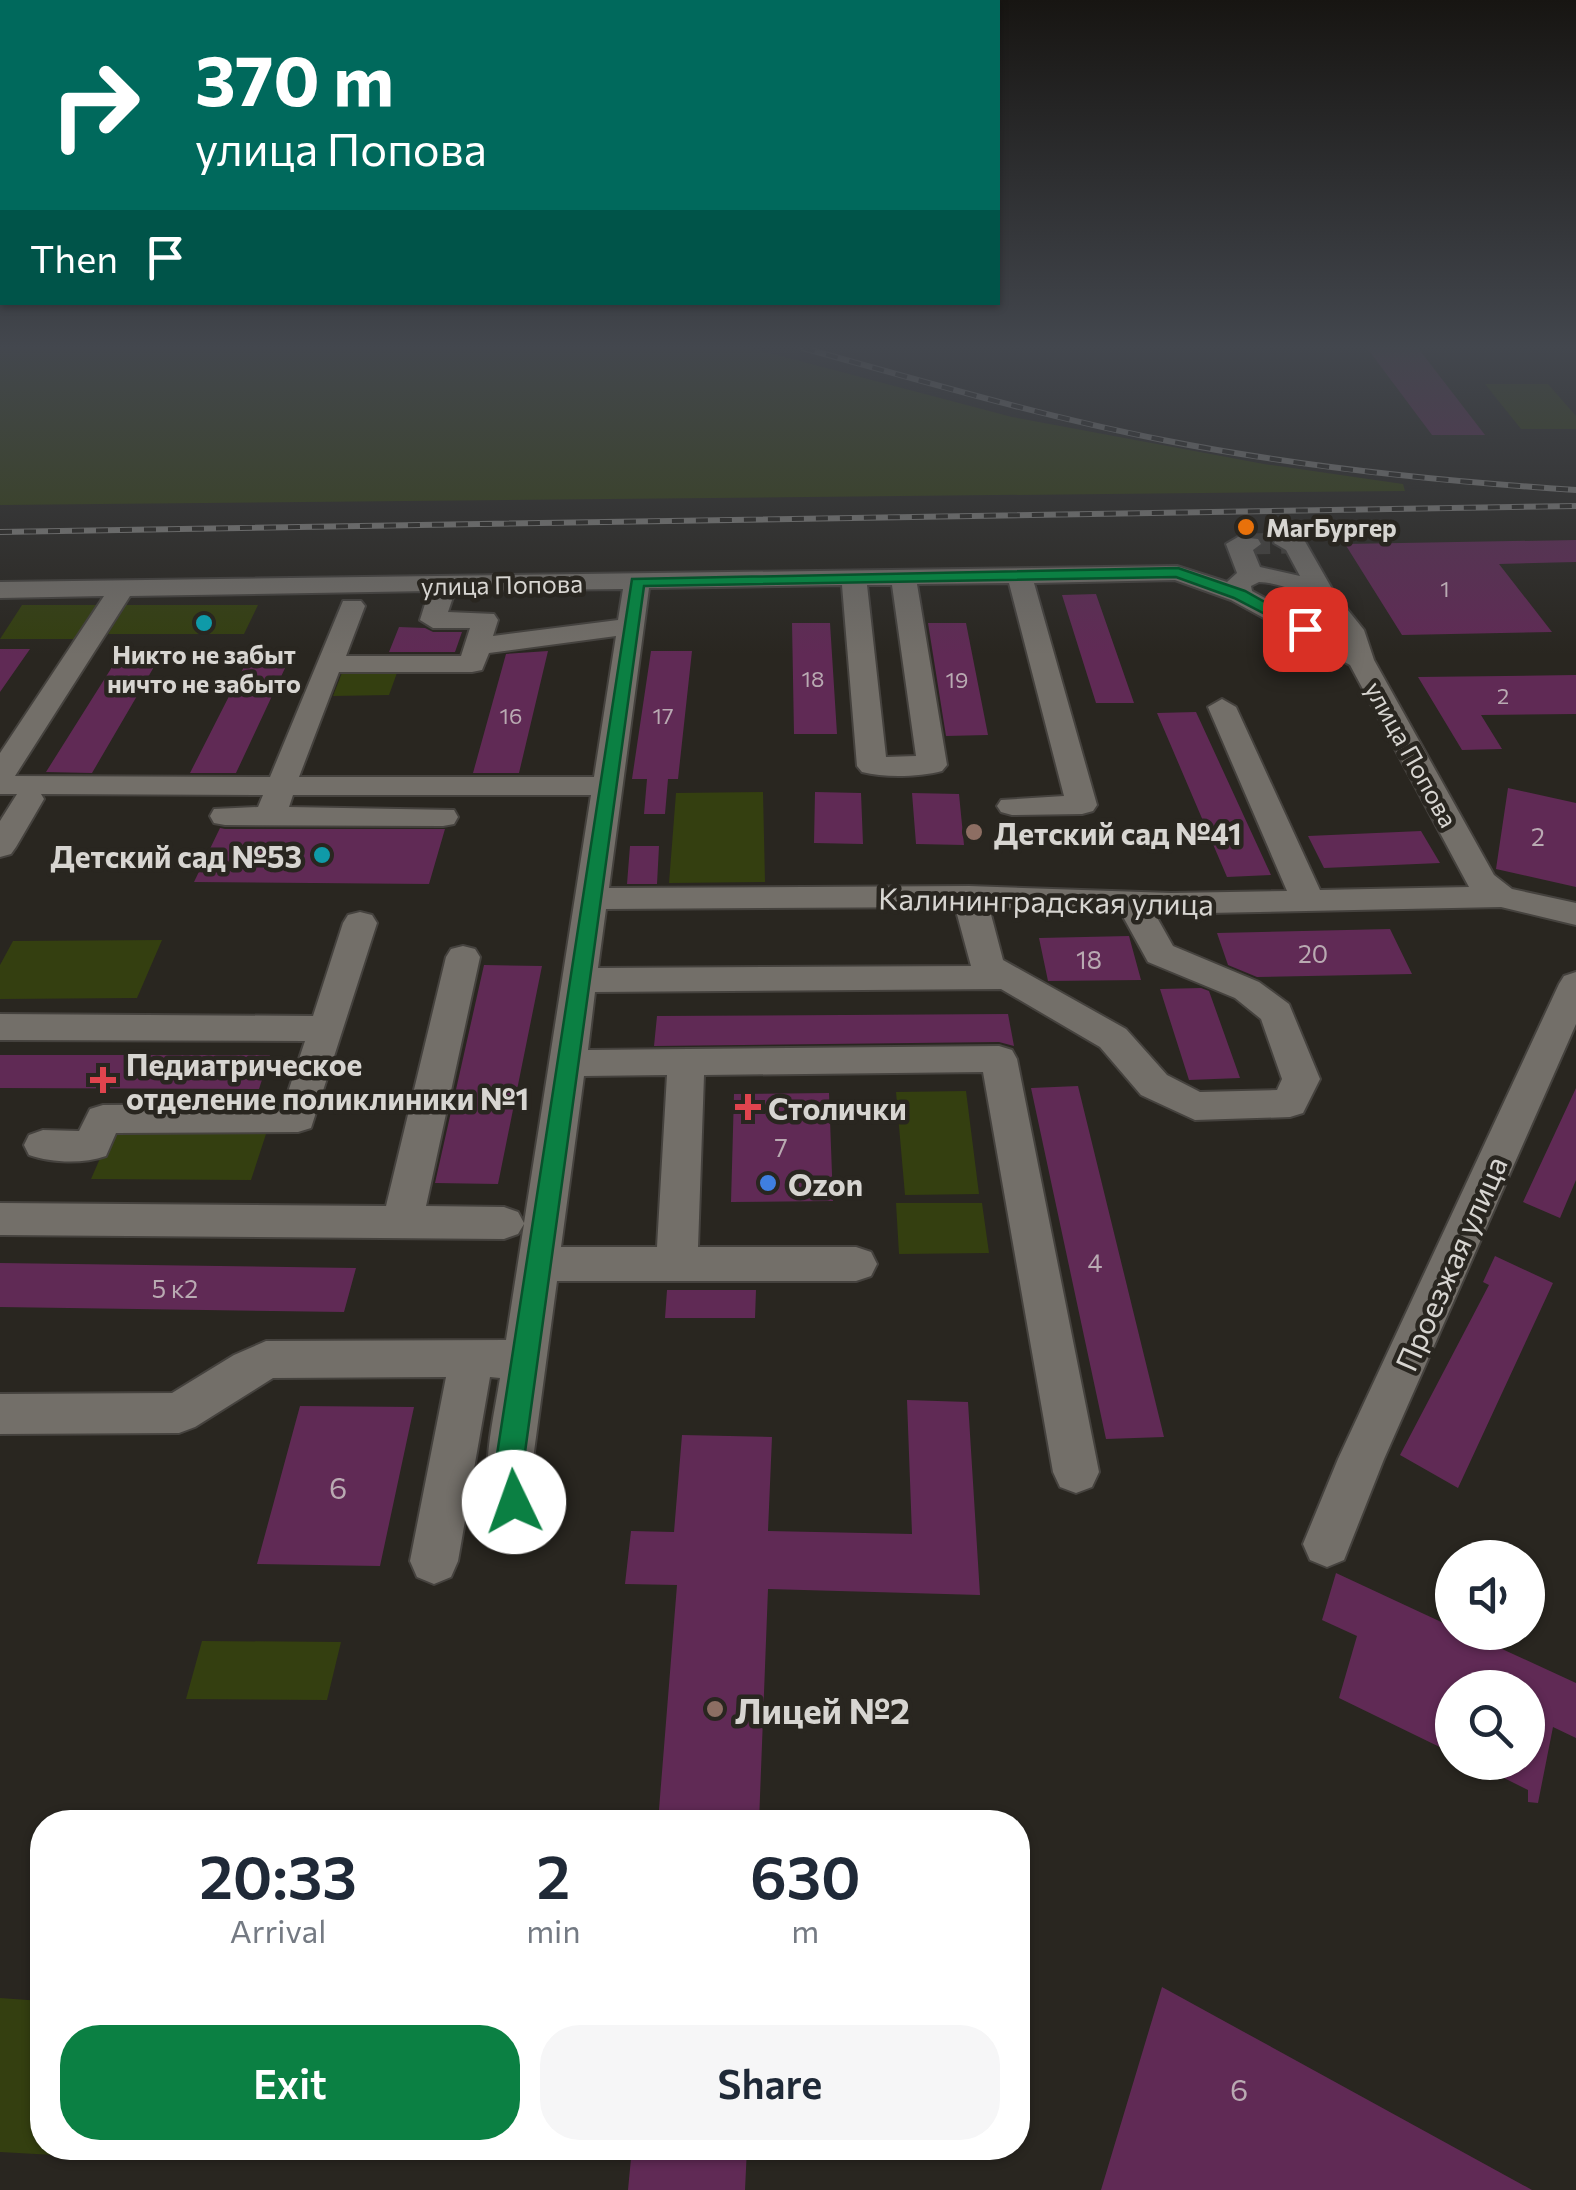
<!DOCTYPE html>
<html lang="en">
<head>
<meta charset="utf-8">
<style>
  body { margin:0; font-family:Commissioner,sans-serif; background:#f6f6f7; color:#1f2937; height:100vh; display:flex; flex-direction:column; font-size:38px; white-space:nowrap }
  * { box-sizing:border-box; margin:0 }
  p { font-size:32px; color:#747a83 }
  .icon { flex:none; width:55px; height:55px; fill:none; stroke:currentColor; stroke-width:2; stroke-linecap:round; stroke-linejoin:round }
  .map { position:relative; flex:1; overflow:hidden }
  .panel { position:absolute; left:30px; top:1810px; width:1000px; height:350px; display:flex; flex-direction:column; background:#fff; border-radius:40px; box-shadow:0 2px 8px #0004 }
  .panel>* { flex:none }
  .guide { position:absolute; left:0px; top:0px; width:1000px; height:305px; box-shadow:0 2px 8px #0004; background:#00695c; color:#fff; overflow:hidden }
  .controls { position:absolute; left:1435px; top:1540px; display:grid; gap:20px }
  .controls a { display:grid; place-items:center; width:110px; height:110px; border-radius:50%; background:#fff; box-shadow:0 2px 8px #0004; font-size:50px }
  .pin { position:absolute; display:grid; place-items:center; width:85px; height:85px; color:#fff; margin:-42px; border-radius:20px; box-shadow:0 5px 15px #0006 }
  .me { position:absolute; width:110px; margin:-55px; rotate:357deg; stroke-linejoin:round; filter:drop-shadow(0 0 8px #0008) }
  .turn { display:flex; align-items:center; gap:35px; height:210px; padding:0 30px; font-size:45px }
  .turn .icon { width:130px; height:130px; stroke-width:2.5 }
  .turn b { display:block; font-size:70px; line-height:85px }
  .then { display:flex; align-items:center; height:95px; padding:0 30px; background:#0003; gap:20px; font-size:38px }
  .eta { display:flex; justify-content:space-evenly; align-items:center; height:170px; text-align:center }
  .eta b { font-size:60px; font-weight:600; line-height:70px }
  .action { display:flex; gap:20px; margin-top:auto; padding:20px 30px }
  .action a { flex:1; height:115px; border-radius:40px; background:#0b8043; color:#fff; font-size:40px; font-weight:600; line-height:115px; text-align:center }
  .action a+a { background:#f6f6f7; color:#1f2937 }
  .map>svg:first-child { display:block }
  .green { fill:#343f10 }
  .building { fill:#602a55 }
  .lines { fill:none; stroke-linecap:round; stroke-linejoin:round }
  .minor-tunnel { stroke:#43403b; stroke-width:21; stroke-dasharray:21 11; stroke-linecap:butt }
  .minor-casing { stroke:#45423e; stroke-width:4 }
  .minor { fill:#736f69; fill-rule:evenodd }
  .rail-casing { stroke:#83817c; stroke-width:6 }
  .rail { stroke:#292620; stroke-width:4; stroke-dasharray:12; stroke-linecap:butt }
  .route { fill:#0b8043; stroke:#07532c; stroke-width:2.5 }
  .food-dot { fill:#e8710a; stroke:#292620; stroke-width:4 }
  .culture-dot { fill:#0f9aa8; stroke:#292620; stroke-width:4 }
  .education-dot { fill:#8d6e63; stroke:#292620; stroke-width:4 }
  .health-dot { fill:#e0444e; stroke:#292620; stroke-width:4 }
  .shop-dot { fill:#3f7fe0; stroke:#292620; stroke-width:4 }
  .labels { text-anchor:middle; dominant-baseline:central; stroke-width:9; stroke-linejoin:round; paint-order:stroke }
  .far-number-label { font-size:22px; fill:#b9aab2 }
  .far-poi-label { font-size:25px; font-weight:bold; fill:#d7d5d1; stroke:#292620; text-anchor:start }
  .far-street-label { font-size:25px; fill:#d7d5d1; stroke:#292620 }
  .number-label { font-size:25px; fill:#b9aab2 }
  .poi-label { font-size:30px; font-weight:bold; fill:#d7d5d1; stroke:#292620; text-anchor:start }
  .street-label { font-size:30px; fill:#d7d5d1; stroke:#292620 }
  .near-number-label { font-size:30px; fill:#b9aab2 }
  .near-poi-label { font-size:35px; font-weight:bold; fill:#d7d5d1; stroke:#292620; text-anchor:start }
</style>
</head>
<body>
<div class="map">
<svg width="1576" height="2190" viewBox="0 0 1576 2190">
  <rect width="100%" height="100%" fill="#292620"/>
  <!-- green -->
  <path class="green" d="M0 348H751L1012 417 1264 464 1403 484 1405 491 0 505Z
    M1485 384H1548L1576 416V429H1521Z
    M22 605H105L82 639H0Z
    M126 605H258L244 634H108Z
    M343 670H398L389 695 333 696Z
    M763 792 765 882 669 883 676 793Z
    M162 940 137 998 0 999V965L13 941Z
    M966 1091 979 1194 905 1195 896 1092Z
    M112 1131H267L251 1180 91 1179Z
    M896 1203H982L989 1253 899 1254Z
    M202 1641 341 1642 327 1700 186 1699Z
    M0 1998 42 2001V2148H111L108 2158 0 2152Z"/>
  <!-- building -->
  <path class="building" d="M1367 348H1418L1485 435H1432Z
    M1576 540V562L1499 564 1552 632 1402 635 1345 544Z
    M1096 594 1134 703H1096L1062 595Z
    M792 623H830L837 734H794Z
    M928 623H966L988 735 946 736Z
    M399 627 425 628 433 632H462L455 652H389Z
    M124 648H165L92 773 46 772Z
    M0 649H30L0 692Z
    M252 651H293L236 773H190Z
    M548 651 519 773H473L506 654Z
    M651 651H692L678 779H668L665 814H644L647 779H632Z
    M1576 675V714L1481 715 1502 749 1462 750 1418 677Z
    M1196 712 1271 875 1227 877 1157 713Z
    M1508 788 1576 803V887L1496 869Z
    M815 792 861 793 863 844 814 843Z
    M912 793 959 794 964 845 916 844Z
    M220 828 225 829H445L429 884 194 882Z
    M1421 831 1440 863 1324 868 1308 836Z
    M630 846H659L657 884H627Z
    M1390 929 1412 974 1257 977 1228 965 1217 933Z
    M1129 936 1141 980 1048 981 1039 938Z
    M484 965 542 966 498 1184 435 1183Z
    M1201 988 1209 991 1240 1078 1189 1080 1160 989Z
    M1008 1014 1014 1046 999 1042 654 1046 657 1016Z
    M0 1055H270L259 1089 0 1088Z
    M1078 1086 1164 1437 1106 1439 1031 1088Z
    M1576 1088V1180L1560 1218 1523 1202Z
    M829 1093 833 1201 731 1202 734 1094Z
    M1495 1256 1553 1283 1458 1488 1400 1455 1489 1285 1483 1282Z
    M0 1263 356 1268 344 1312 0 1307Z
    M667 1290H756L755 1318H665Z
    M907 1400 968 1402 980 1595 768 1589 759 1822H658L677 1585 625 1584 631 1531 674 1532 682 1435 772 1437 768 1531 912 1534Z
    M300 1406 414 1407 380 1566 257 1564Z
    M1336 1573 1452 1627V1632H1465L1576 1683V1738L1553 1727 1538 1803 1528 1802V1790L1472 1762H1528V1688H1452V1753L1339 1698 1357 1636 1322 1620Z
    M1162 1987 1532 2190H1101Z
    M632 2148H747L745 2190H628Z"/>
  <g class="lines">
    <!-- minor-tunnel -->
    <path class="minor-tunnel" d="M1249 544 1286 543"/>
    <defs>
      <path id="minor" d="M1294 536 1303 538 1335 594 1364 630 1374 660 1494 875 1512 889 1576 903V925L1501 907 1155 914 1173 946 1259 982 1289 1004 1320 1079 1303 1113 1290 1117 1195 1120 1141 1095 1100 1047 1001 989 595 992 588 1050 999 1046 1012 1050 1017 1059 1099 1472 1092 1487 1076 1493 1060 1487 1053 1472 983 1072 704 1075 698 1247H856L871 1252 877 1264 871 1276 856 1281H557L531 1474 544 1530 537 1546 520 1553 503 1546C476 1486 490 1439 500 1378L490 1377 458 1561 451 1577 434 1584 417 1577 410 1561 446 1377 273 1378 195 1427 179 1433 0 1434V1394L172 1393 234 1355 266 1341 506 1340 524 1224 518 1234 504 1239 0 1235V1203L386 1206 446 957 451 949 463 946 475 949 480 957 426 1206 504 1207 518 1212 524 1223 591 795H293L289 807 454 810 458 817 454 824 443 826 225 825 214 823 210 816 214 809 258 807 263 795 41 794 44 799 16 847 11 854 0 857V821L17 794H0V753L104 596 0 598V582L1177 566 1227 582 1237 573 1226 544 1238 537 1258 539 1261 544 1253 550 1260 567 1300 576 1286 550 1274 543 1277 538ZM1175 580 1231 600 1350 665 1469 887 1320 890 1236 707 1222 699 1208 707 1287 891 1171 893 969 886 609 888 649 588 842 585 857 766 862 772C885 778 919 777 942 771L947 765 917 584 1009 583 1064 796 1001 800 997 806 1001 812 1012 815 1082 814 1093 811 1097 805 1034 583ZM1259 582C1295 584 1328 605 1341 639L1252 591 1251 586ZM867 585H892L916 756 886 757ZM623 589 618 620 493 636 498 620 494 614 448 612 455 591ZM429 591 420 620 433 628H470L461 656H346L365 606 361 601H343L270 777 15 776 130 596ZM616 636 594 777H299L339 672H472L482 670 489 653ZM955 907 971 966 598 968 606 909ZM989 907 1121 913 1148 962 1235 998 1261 1019 1282 1079 1277 1090 1200 1092 1167 1075 1126 1029 1003 960ZM667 1075 657 1247H561L584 1076Z
        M360 912 372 915 377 923 311 1128 298 1132 116 1133 106 1156C83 1164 52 1163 29 1155L24 1145 29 1135 43 1130 79 1131 90 1109 103 1105 284 1104 305 1041 0 1040V1014L313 1016 343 923 348 915Z
        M1576 972V1024L1384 1459 1344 1560 1327 1567 1310 1560 1303 1544 1338 1459 1559 984 1564 976Z"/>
    </defs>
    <!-- minor casing -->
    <use href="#minor" class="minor-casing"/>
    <!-- minor -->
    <use href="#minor" class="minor"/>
    <defs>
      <path id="rail" d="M803 348C922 381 1041 416 1163 440 1299 467 1437 481 1576 490
        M0 532 1576 506"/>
    </defs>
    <!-- rail casing -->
    <use href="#rail" class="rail-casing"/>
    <!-- rail -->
    <use href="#rail" class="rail"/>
  </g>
  <!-- sky -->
  <linearGradient id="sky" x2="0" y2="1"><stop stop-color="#171512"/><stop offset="0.53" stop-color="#43474e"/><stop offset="1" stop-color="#43474e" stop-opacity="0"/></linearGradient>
  <rect width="1576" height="655" fill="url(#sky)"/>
  <!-- route -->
  <path class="route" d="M1178 568 1245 591 1313 629 1300 632 1234 598 1176 577 644 586 522 1474 528 1502 524 1511 514 1515 504 1511 494 1474 632 579Z"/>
  <!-- markers -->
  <circle class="food-dot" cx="1246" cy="527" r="10"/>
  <g class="culture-dot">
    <circle cx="204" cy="623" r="10"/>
    <circle cx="322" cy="855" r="10"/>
  </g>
  <g class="education-dot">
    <circle cx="974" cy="832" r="10"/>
    <circle cx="715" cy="1709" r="10"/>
  </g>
  <g class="health-dot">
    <path d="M98 1065h10v10h10v10h-10v10h-10v-10h-10v-10h10z"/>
    <path d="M743 1092h10v10h10v10h-10v10h-10v-10h-10v-10h10z"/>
  </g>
  <circle class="shop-dot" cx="768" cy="1183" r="10"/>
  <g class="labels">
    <!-- far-number labels -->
    <g class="far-number-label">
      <text x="1445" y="588">1</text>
      <text x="813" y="678">18</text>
      <text x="957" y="679">19</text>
      <text x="1503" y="695">2</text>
      <text x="511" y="715">16</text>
      <text x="663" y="715">17</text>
    </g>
    <!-- far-poi labels -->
    <g class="far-poi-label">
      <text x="1266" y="527">МагБургер</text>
      <text x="204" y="654" text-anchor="middle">Никто не забыт<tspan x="204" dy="29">ничто не забыто</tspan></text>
    </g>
    <!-- far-street labels -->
    <g class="far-street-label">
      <text transform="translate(502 584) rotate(-1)">улица Попова</text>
      <text transform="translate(1412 754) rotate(61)">улица Попова</text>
    </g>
    <!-- number labels -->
    <g class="number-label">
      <text x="1538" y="836">2</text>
      <text x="1313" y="953">20</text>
      <text x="1089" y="959">18</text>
      <text x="781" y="1147">7</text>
      <text x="1095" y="1262">4</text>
      <text x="175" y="1288">5 к2</text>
    </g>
    <!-- poi labels -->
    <g class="poi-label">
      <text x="994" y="832">Детский сад №41</text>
      <text x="302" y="855" text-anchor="end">Детский сад №53</text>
      <text x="126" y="1063">Педиатрическое<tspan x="126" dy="34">отделение поликлиники №1</tspan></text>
      <text x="768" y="1107">Столички</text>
      <text x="788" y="1183">Ozon</text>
    </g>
    <!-- street labels -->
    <g class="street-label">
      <text transform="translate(1046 900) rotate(1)">Калининградская улица</text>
      <text transform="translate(1450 1263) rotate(-66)">Проезжая улица</text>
    </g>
    <!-- near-number labels -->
    <g class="near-number-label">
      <text x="338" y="1486">6</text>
      <text x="1239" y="2088">6</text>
    </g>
    <!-- near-poi labels -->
    <g class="near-poi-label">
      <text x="735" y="1709">Лицей №2</text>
    </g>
  </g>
</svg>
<div class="controls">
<a><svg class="icon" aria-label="sound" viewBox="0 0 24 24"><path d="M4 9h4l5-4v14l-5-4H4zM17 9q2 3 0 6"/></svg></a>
<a><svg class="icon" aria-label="search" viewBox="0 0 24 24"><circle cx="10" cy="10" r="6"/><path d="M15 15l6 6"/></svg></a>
</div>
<div class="pin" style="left:1305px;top:629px;background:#d93025"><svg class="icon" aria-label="arrive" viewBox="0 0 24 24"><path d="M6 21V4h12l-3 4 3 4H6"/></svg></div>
<svg class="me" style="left:514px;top:1502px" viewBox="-20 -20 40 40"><circle r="19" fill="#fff"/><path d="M0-13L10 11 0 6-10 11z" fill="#0b8043"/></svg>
<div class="guide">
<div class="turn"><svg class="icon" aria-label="right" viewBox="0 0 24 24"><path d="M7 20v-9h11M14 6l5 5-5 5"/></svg><div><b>370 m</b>улица Попова</div></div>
<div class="then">Then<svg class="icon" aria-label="arrive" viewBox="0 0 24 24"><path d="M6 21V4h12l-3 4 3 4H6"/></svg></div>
</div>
<section class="panel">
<div class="eta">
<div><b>20:33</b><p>Arrival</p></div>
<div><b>2</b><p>min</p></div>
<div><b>630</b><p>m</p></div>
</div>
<div class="action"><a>Exit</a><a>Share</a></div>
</section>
</div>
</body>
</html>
